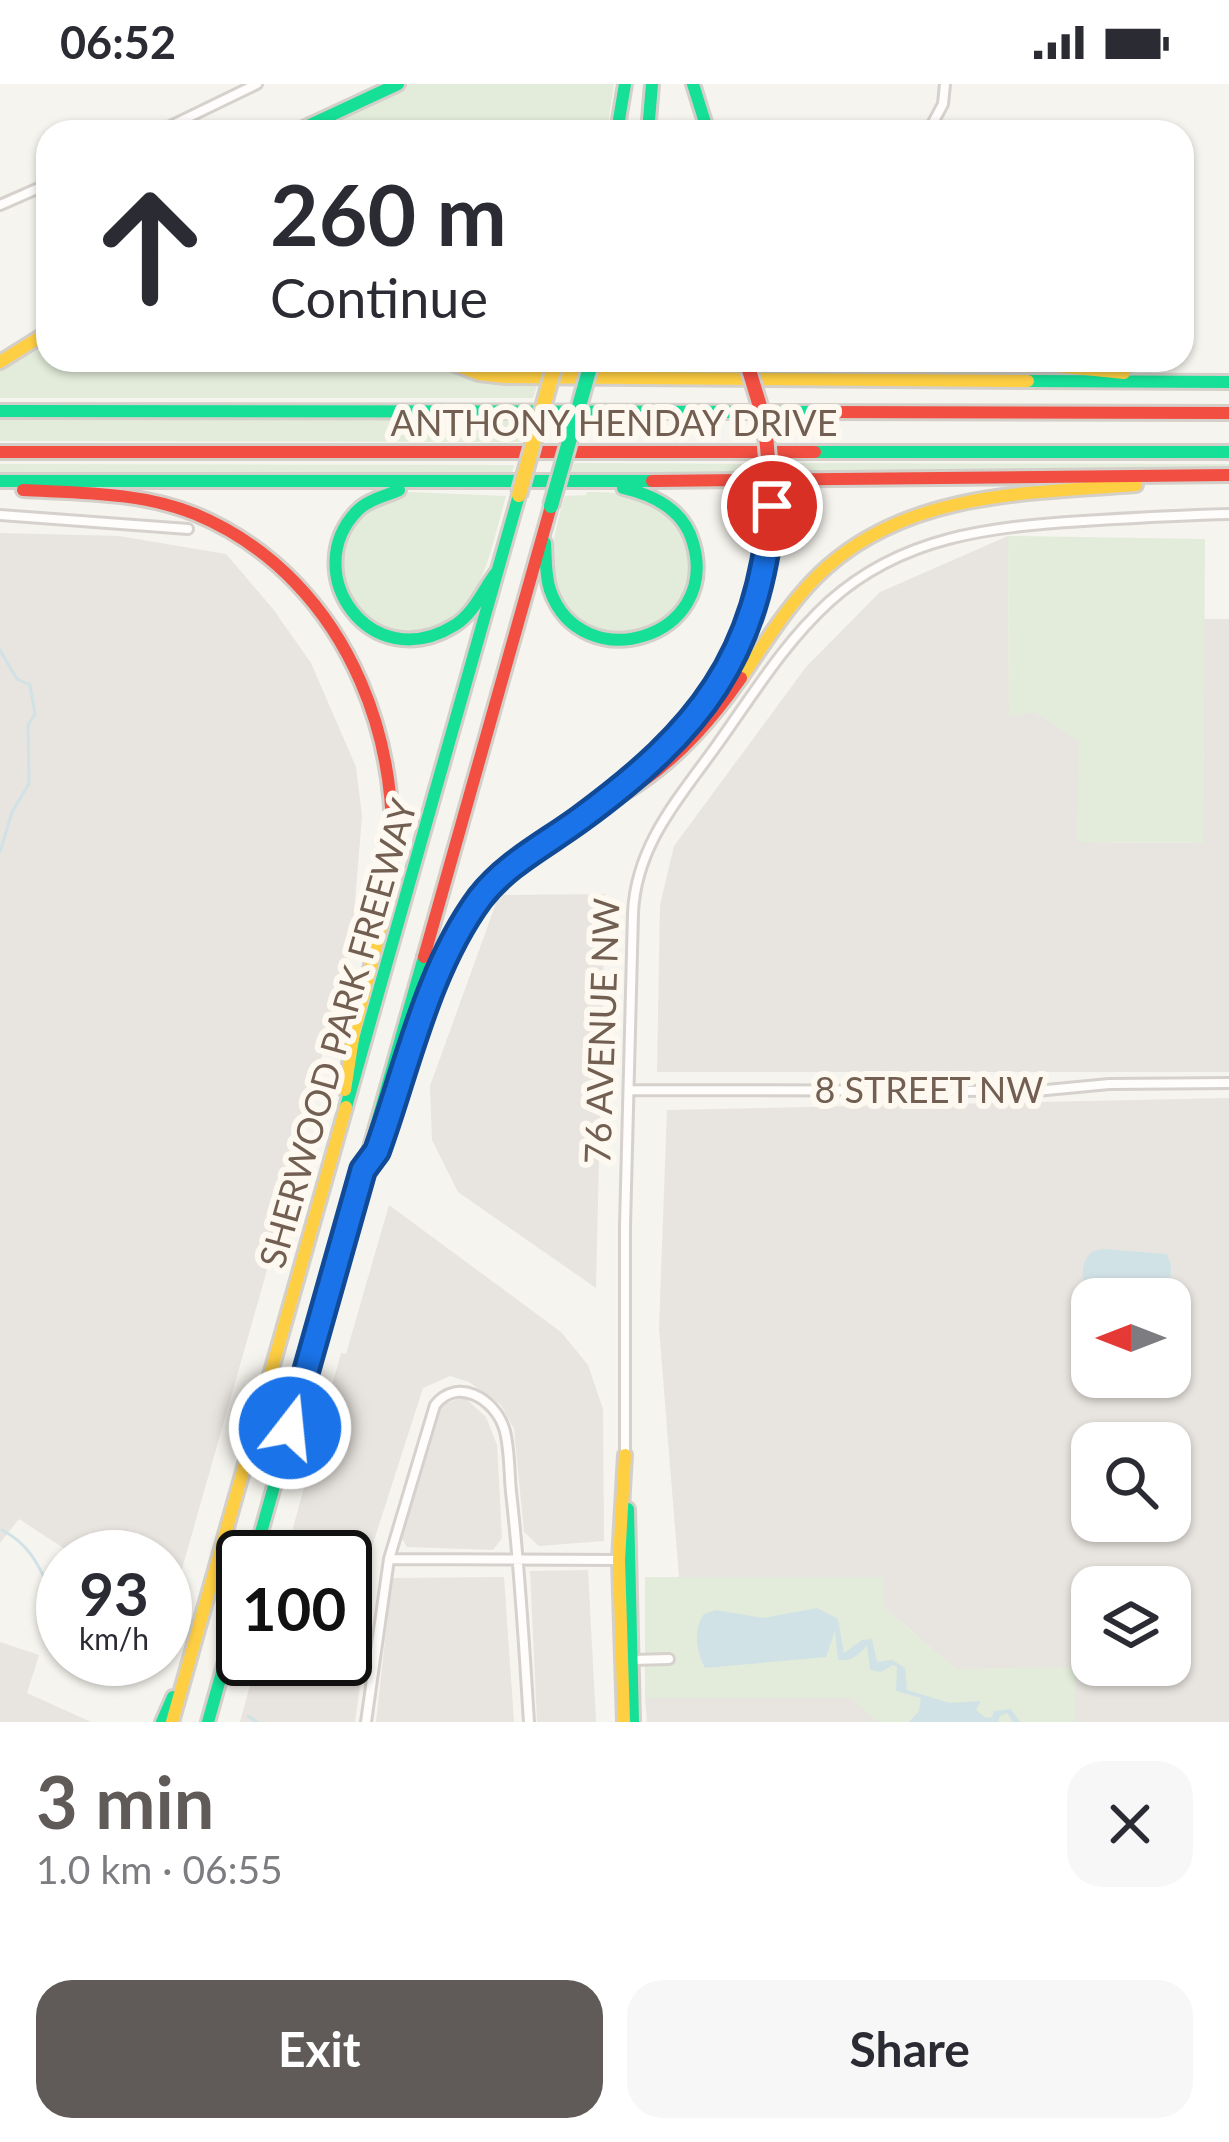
<!DOCTYPE html>
<html lang="en">
<head>
<meta charset="utf-8">
<style>
  body { margin:0; font-family:Lato,sans-serif; background:#f7f7f7; color:#2b2b33; height:100vh; display:flex; flex-direction:column; font-size:45px; white-space:nowrap }
  * { box-sizing:border-box; margin:0 }
  p { font-size:39px; color:#7c7c81 }
  .icon { flex:none; width:66px; height:66px; fill:none; stroke:currentColor; stroke-width:2; stroke-linecap:round; stroke-linejoin:round }
  .map { position:relative; height:1638px; overflow:hidden }
  .panel { display:flex; flex-direction:column; background:#fff; flex:1 }
  .panel>* { flex:none }
  .banner { position:absolute; left:36px; top:36px; width:1158px; height:252px; border-radius:36px; box-shadow:0 3px 9px #0004; background:#fff; color:#2b2b33; overflow:hidden }
  .needle { width:78px; rotate:270deg }
  .buttons { position:absolute; left:1071px; top:1194px; display:grid; gap:24px }
  .buttons a { display:grid; place-items:center; width:120px; height:120px; border-radius:24px; background:#fff; box-shadow:0 3px 9px #0004; font-size:60px }
  .speed { position:absolute; left:36px; top:1446px; display:flex; gap:24px; font-size:60px; font-weight:700; text-align:center }
  .speed>* { display:grid; place-content:center; width:156px; height:156px; border-radius:50%; background:#fff; box-shadow:0 3px 9px #0004; line-height:1 }
  .speed small { font-size:30px; font-weight:400 }
  .speed .limit { border:6px solid #111; border-radius:18px; background:#fff; color:#111 }
  .pin { position:absolute; display:grid; place-items:center; width:102px; height:102px; color:#fff; margin:-51px; border:6px solid #fff; border-radius:50%; box-shadow:0 3px 12px #0007 }
  .me { position:absolute; width:132px; margin:-66px; rotate:16deg; stroke-linejoin:round; filter:drop-shadow(0 0 9px #0008) }
  .turn { display:flex; align-items:center; gap:42px; height:252px; padding:0 36px; font-size:54px }
  .turn .icon { width:156px; height:156px; stroke-width:2.5 }
  .turn b { display:block; font-size:84px; line-height:102px }
  .round { display:grid; place-items:center; flex:none; width:126px; height:126px; border-radius:36px; background:#f7f7f7 }
  .overview { display:flex; align-items:center; justify-content:space-between; height:204px; padding:0 36px }
  h1 { font-size:72px; font-weight:700; line-height:90px; color:#605a59 }
  .button { display:flex; gap:24px; margin-top:auto; padding:24px 36px }
  .button a { flex:1; height:138px; border-radius:36px; background:#605a59; color:#fff; font-size:48px; font-weight:700; line-height:138px; text-align:center }
  .button a+a { background:#f7f7f7; color:#2b2b33 }
  .status { display:flex; justify-content:space-between; align-items:center; height:84px; padding:0 60px; background:#fff; direction:ltr }
  .status svg { height:33px; fill:currentColor }
  .map>svg:first-child { display:block }
  .industrial { fill:#e8e4df; fill-rule:evenodd }
  .green { fill:#e3ecda }
  .water { fill:#d1e2e6 }
  .lines { fill:none; stroke-linecap:round; stroke-linejoin:round }
  .stream { stroke:#d1e2e6; stroke-width:3 }
  .street-casing { stroke:#d6d1cc; stroke-width:14 }
  .fast-casing { stroke:#d4d0c9; stroke-width:18 }
  .slow-casing { stroke:#d4d0c9; stroke-width:18 }
  .jam-casing { stroke:#d4d0c9; stroke-width:18 }
  .street { stroke:#fefdfc; stroke-width:8 }
  .fast { stroke:#16e098; stroke-width:12 }
  .slow { stroke:#ffcf43; stroke-width:12 }
  .jam { stroke:#f24e42; stroke-width:12 }
  .fast-bridge-casing { stroke:#d5cfc9; stroke-width:20; stroke-linecap:butt }
  .slow-bridge-casing { stroke:#d5cfc9; stroke-width:20; stroke-linecap:butt }
  .jam-bridge-casing { stroke:#d5cfc9; stroke-width:20; stroke-linecap:butt }
  .fast-bridge { stroke:#16e098; stroke-width:14 }
  .slow-bridge { stroke:#ffcf43; stroke-width:14 }
  .jam-bridge { stroke:#f24e42; stroke-width:14 }
  .route-casing { stroke:#114b97; stroke-width:30 }
  .route { stroke:#1a73e8; stroke-width:21 }
  .labels { text-anchor:middle; dominant-baseline:central; stroke-width:12; stroke-linejoin:round; paint-order:stroke }
  .street-label { font-size:36px; fill:#725f51; stroke:#fdf9f1 }
</style>
</head>
<body>
<div class="status"><b>06:52</b><svg viewBox="0 0 49 12"><path d="M0 12V9h3v3zM5 12V6h3v6zM10 12V3h3v9zM15 12V0h3v12zM26 1h20v11H26zM47 4h2v5h-2z"/></svg></div>
<div class="map">
<svg width="1229" height="1638" viewBox="0 0 1229 1638">
  <rect width="100%" height="100%" fill="#f6f4ee"/>
  <!-- industrial -->
  <path class="industrial" d="M0 449 119 452 226 470 273 525 311 579 356 683 362 732 352 854 269 1179 168 1534 165 1473H77L19 1435 0 1459Z
    M1008 452 1009 632 1034 628 1080 657 1078 758 1203 759 1204 535H1229V988H657L660 821 674 762 806 583 880 508Z
    M605 810 596 1204 458 1108 432 1056 430 1002 499 811Z
    M1229 1014V1638H1075L1074 1584 955 1585 884 1523 883 1493H679L659 1244 667 1026ZM1092 1215H1170V1293H1092ZM1092 1359H1170V1437H1092ZM1092 1503H1170V1581H1092Z
    M389 1121 561 1248 588 1281 603 1325 604 1457 539 1462 524 1448 514 1345 501 1321 469 1298 450 1292 423 1304 368 1475 354 1571 364 1573 355 1638H240L257 1575H345V1473H285L341 1269 346 1270Z
    M464 1313 486 1333 497 1361 502 1454 493 1466 407 1463 401 1453 441 1321Z
    M588 1486 596 1638H537L530 1487Z
    M504 1493 514 1638H376L392 1494Z
    M0 1558 39 1571 27 1609 91 1638H0Z
    M645 1614H853L877 1638H647Z"/>
  <!-- green -->
  <path class="green" d="M407 0H614L607 48H303Z
    M48 257V276H433L477 295 538 299 533 314H0V285Z
    M604 276H738L742 287 629 290 628 285 601 286Z
    M754 276H980L1083 291 799 290 796 285 758 286Z
    M0 335H527L521 358 0 357Z
    M574 379 764 380 765 394H570Z
    M779 379 1229 380V385L780 394Z
    M0 380 514 381 511 393 0 392Z
    M408 408 506 412C495 449 488 494 463 525 389 619 259 448 408 408Z
    M587 408C607 408 631 409 650 418 716 452 697 541 625 550 603 552 583 542 570 525 543 489 553 451 565 412L586 411Z
    M1008 452 1205 455 1203 759 1077 758 1079 657 1034 628 1009 633Z
    M645 1493H884V1523L955 1585 1075 1583V1638H877L852 1614H645Z"/>
  <!-- water -->
  <path class="water" d="M1103 1165 1167 1170 1171 1181 1170 1207 1129 1213 1089 1210C1080 1198 1080 1176 1093 1167Z
    M817 1524 838 1535 844 1569 862 1556 872 1555 877 1578 892 1576 905 1584 907 1606 950 1619 981 1617 976 1626 986 1634 992 1633 994 1627 1011 1625 1020 1638H1013L1007 1629 1000 1632 998 1638H909L919 1627 921 1614 896 1607 897 1583 893 1581 881 1588 870 1586 867 1562C858 1570 854 1578 838 1576L835 1547 826 1573 705 1584C696 1568 693 1545 704 1530L716 1526 763 1534Z"/>
  <g class="lines">
    <!-- stream -->
    <path class="stream" d="M0 566 17 595 30 601 35 630 28 641 29 700 12 728 0 768
      M2 1446C39 1465 43 1498 63 1529
      M118 1575 147 1588
      M248 1632 257 1638"/>
    <defs>
      <path id="street" d="M158 48 257 0
        M928 48 943 20 945 0
        M0 121 48 100
        M0 431 188 445
        M629 1006 1036 1007 1109 1000 1229 999
        M625 1371V1142L633 829C636 761 679 714 717 661 752 612 784 559 829 518 902 452 990 443 1083 437 1132 434 1180 431 1229 430
        M389 1475 623 1476
        M633 1576 669 1575
        M366 1638 389 1475 435 1321C457 1293 494 1314 504 1344 510 1363 509 1389 511 1408 520 1485 524 1561 529 1638"/>
      <path id="fast" d="M693 0 708 48
        M295 48 398 0
        M617 48 625 0
        M648 48 652 0
        M1028 297 1229 298
        M0 327 817 328
        M815 368H1229
        M0 397H652
        M399 406C386 412 367 416 357 427 298 488 370 594 455 541 474 529 483 506 496 489
        M545 459C546 474 545 491 550 506 581 595 721 555 693 459 684 426 654 411 623 404
        M346 1023 519 411
        M628 1425 633 1638
        M254 1473 424 873
        M162 1638 173 1613
        M208 1638 243 1513"/>
      <path id="slow" d="M443 276 479 290 505 293 1028 297
        M998 276 1124 289
        M0 278 48 248
        M741 594C767 556 792 514 827 483 912 408 1028 409 1136 401
        M636 692C722 612 758 538 772 422
        M345 1006 354 948 383 835
        M172 1638 346 1023
        M624 1638 619 1476 625 1371"/>
      <path id="jam" d="M817 328 1229 329
        M0 368H815
        M652 397 1229 391
        M23 406C80 409 141 408 195 430 351 495 418 677 383 835
        M424 873 551 422
        M363 1086C383 1058 390 1026 400 993 421 930 442 863 484 810 523 760 588 734 640 699 681 671 712 635 741 594"/>
    </defs>
    <!-- street casing -->
    <use href="#street" class="street-casing"/>
    <!-- fast casing -->
    <use href="#fast" class="fast-casing"/>
    <!-- slow casing -->
    <use href="#slow" class="slow-casing"/>
    <!-- jam casing -->
    <use href="#jam" class="jam-casing"/>
    <!-- street -->
    <use href="#street" class="street"/>
    <!-- fast -->
    <use href="#fast" class="fast"/>
    <!-- slow -->
    <use href="#slow" class="slow"/>
    <!-- jam -->
    <use href="#jam" class="jam"/>
    <defs>
      <path id="fast-bridge" d="M551 422 592 276"/>
      <path id="slow-bridge" d="M519 411 556 276"/>
      <path id="jam-bridge" d="M746 276 765 339 772 422"/>
    </defs>
    <!-- fast-bridge casing -->
    <use href="#fast-bridge" class="fast-bridge-casing"/>
    <!-- slow-bridge casing -->
    <use href="#slow-bridge" class="slow-bridge-casing"/>
    <!-- jam-bridge casing -->
    <use href="#jam-bridge" class="jam-bridge-casing"/>
    <!-- fast-bridge -->
    <use href="#fast-bridge" class="fast-bridge"/>
    <!-- slow-bridge -->
    <use href="#slow-bridge" class="slow-bridge"/>
    <!-- jam-bridge -->
    <use href="#jam-bridge" class="jam-bridge"/>
  </g>
  <g class="lines">
    <defs>
      <path id="route" d="M290 1344 363 1086 377 1067C407 984 427 886 480 814 506 780 546 760 580 735 700 647 758 574 772 422"/>
    </defs>
    <!-- route casing -->
    <use href="#route" class="route-casing"/>
    <!-- route -->
    <use href="#route" class="route"/>
  </g>
  <g class="labels">
    <!-- street labels -->
    <g class="street-label">
      <text x="614" y="338">ANTHONY HENDAY DRIVE</text>
      <text transform="translate(601 947) rotate(-88)">76 AVENUE NW</text>
      <text transform="translate(337 949) rotate(-74)">SHERWOOD PARK FREEWAY</text>
      <text x="929" y="1005">8 STREET NW</text>
    </g>
  </g>
</svg>
<div class="buttons">
<a><svg class="needle" viewBox="-14 -14 28 28"><path d="M0-13l5 13h-10z" fill="#e53935"/><path d="M0 13l5-13h-10z" fill="#7c7c81"/></svg></a>
<a><svg class="icon" aria-label="search" viewBox="0 0 24 24"><circle cx="10" cy="10" r="6"/><path d="M15 15l6 6"/></svg></a>
<a><svg class="icon" aria-label="layers" viewBox="0 0 24 24"><path d="M12 4l9 5-9 5-9-5zM3 14l9 5 9-5"/></svg></a>
</div>
<div class="speed"><div>93<small>km/h</small></div><div class="limit">100</div></div>
<div class="pin" style="left:772px;top:422px;background:#d93025"><svg class="icon" aria-label="arrive" viewBox="0 0 24 24"><path d="M6 21V4h12l-3 4 3 4H6"/></svg></div>
<svg class="me" style="left:290px;top:1344px" viewBox="-20 -20 40 40"><circle r="17" fill="#1a73e8" stroke="#fff" stroke-width="3"/><path d="M0-11L8 9 0 5-8 9z" fill="#fff"/></svg>
<div class="banner">
<div class="turn"><svg class="icon" aria-label="ahead" viewBox="0 0 24 24"><path d="M12 20V5M6 11l6-6 6 6"/></svg><div><b>260 m</b>Continue</div></div>
</div>
</div>
<section class="panel">
<div class="overview"><div><h1>3 min</h1><p>1.0 km · 06:55</p></div><a class="round"><svg class="icon" aria-label="close" viewBox="0 0 24 24"><path d="M6 6l12 12M18 6L6 18"/></svg></a></div>
<div class="button"><a>Exit</a><a>Share</a></div>
</section>
</body>
</html>
